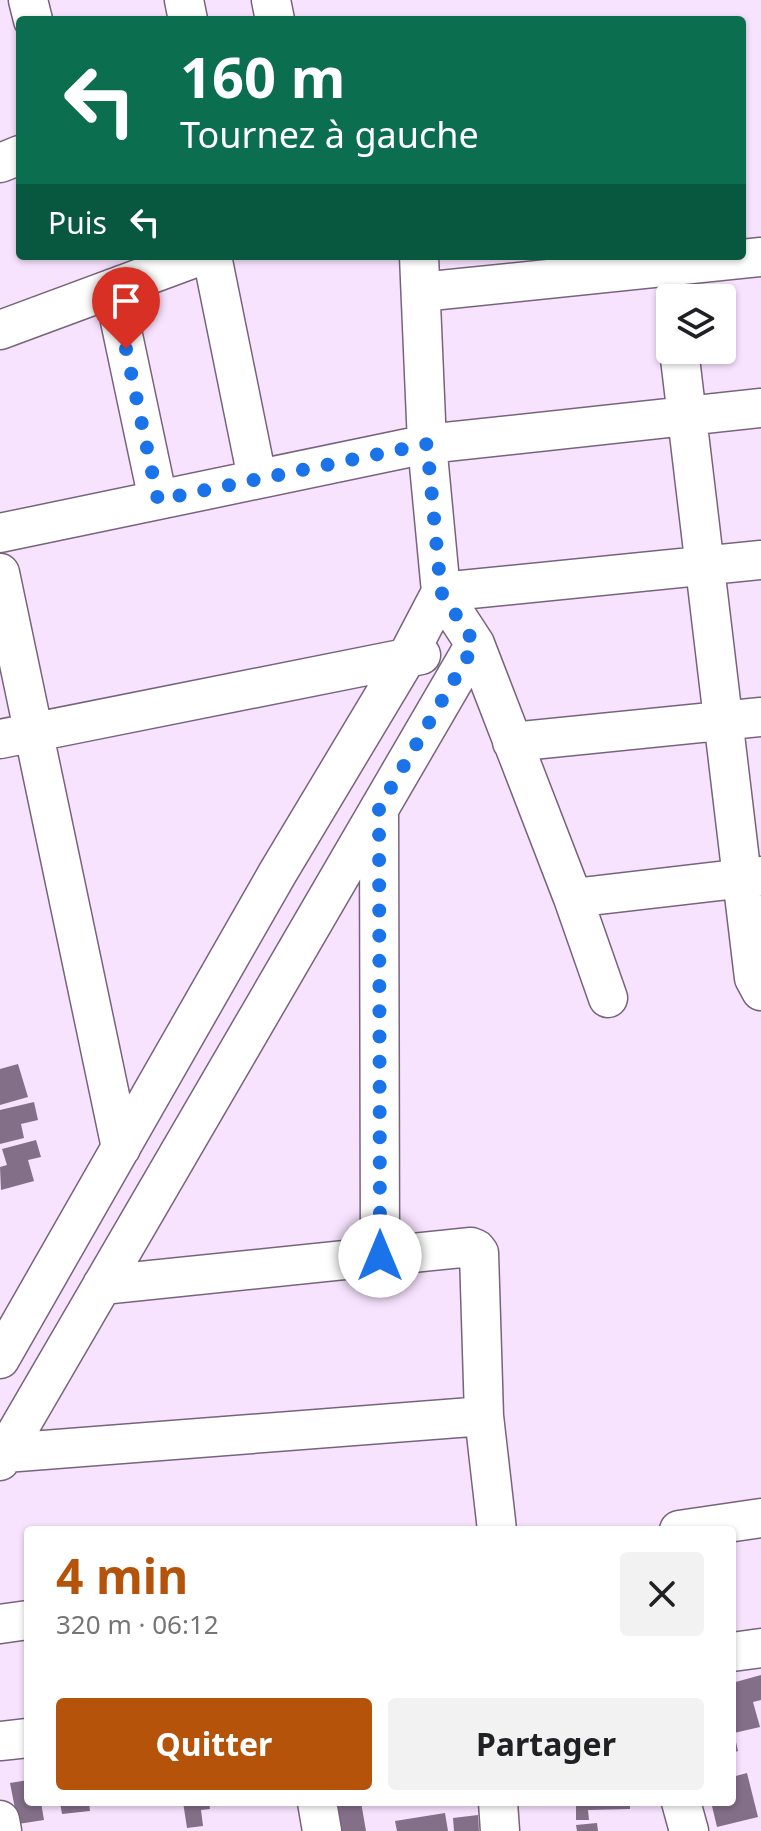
<!DOCTYPE html>
<html lang="fr">
<head>
<meta charset="utf-8">
<style>
  body { margin:0; font-family:"Noto Sans",sans-serif; background:#f2f2f2; color:#202124; height:100vh; display:flex; flex-direction:column; font-size:30px; white-space:nowrap }
  * { box-sizing:border-box; margin:0 }
  p { font-size:26px; color:#757577 }
  .icon { flex:none; width:44px; height:44px; fill:none; stroke:currentColor; stroke-width:2; stroke-linecap:round; stroke-linejoin:round }
  .map { position:relative; flex:1; overflow:hidden }
  .drawer { position:absolute; left:24px; top:1526px; width:712px; height:280px; display:flex; flex-direction:column; background:#fff; border-radius:8px; box-shadow:0 2px 6px #0004 }
  .drawer>* { flex:none }
  .top-card { position:absolute; left:16px; top:16px; width:730px; height:244px; border-radius:8px; box-shadow:0 2px 6px #0004; background:#0b6e4f; color:#fff; overflow:hidden }
  .controls { position:absolute; left:656px; top:284px; display:grid; gap:16px }
  .controls a { display:grid; place-items:center; width:80px; height:80px; border-radius:8px; background:#fff; box-shadow:0 2px 6px #0004; font-size:40px }
  .pin { position:absolute; display:grid; place-items:center; width:68px; height:68px; color:#fff; margin:-82px -34px; border-radius:50% 50% 50% 0; rotate:-45deg; box-shadow:0 0 8px #0007 }
  .pin .icon { rotate:45deg }
  .me { position:absolute; width:88px; margin:-44px; rotate:0deg; stroke-linejoin:round; filter:drop-shadow(0 0 6px #0008) }
  .turn { display:flex; align-items:center; gap:28px; height:168px; padding:0 32px; font-size:36px }
  .turn .icon { width:104px; height:104px; stroke-width:2.5 }
  .turn b { display:block; font-size:56px; line-height:68px }
  .then { display:flex; align-items:center; height:76px; padding:0 32px; background:#0003; gap:16px; font-size:30px }
  .round { display:grid; place-items:center; flex:none; width:84px; height:84px; border-radius:8px; background:#f2f2f2 }
  .summary { display:flex; align-items:center; justify-content:space-between; height:136px; padding:0 32px }
  h1 { font-size:48px; font-weight:700; line-height:60px; color:#b45309 }
  .button { display:flex; gap:16px; margin-top:auto; padding:16px 32px }
  .button a { flex:1; height:92px; border-radius:8px; background:#b45309; color:#fff; font-size:32px; font-weight:700; line-height:92px; text-align:center }
  .button a+a { background:#f2f2f2; color:#202124 }
  .map>svg:first-child { display:block }
  .building { fill:#836f88 }
  .lines { fill:none; stroke-linecap:round; stroke-linejoin:round }
  .minor-casing { stroke:#77647b; stroke-width:41 }
  .minor { stroke:#fff; stroke-width:38 }
  .route { stroke:#1a73e8; stroke-width:14; stroke-dasharray:0 25.2 }
</style>
</head>
<body>
<div class="map">
<svg width="761" height="1831" viewBox="0 0 761 1831">
  <rect width="100%" height="100%" fill="#f8e3fe"/>
  <!-- building -->
  <path class="building" d="M18 1064 28 1097 0 1105V1069Z
    M34 1102 38 1120 21 1124 24 1138 0 1144V1110Z
    M36 1140 41 1157 28 1160 34 1181 1 1190 0 1167 7 1165 2 1149Z
    M761 1675V1700L753 1702 760 1727 734 1733 738 1751 732 1753V1683Z
    M747 1773 758 1817 717 1827 711 1802H732V1777Z
    M28 1780V1802H41L44 1820 18 1824 10 1783Z
    M60 1802H89L90 1811 62 1814Z
    M183 1802H209L210 1809 201 1810 203 1826 187 1828Z
    M330 1802H361L366 1831H334Z
    M576 1802H630V1809L588 1810 589 1820H576Z
    M445 1813 448 1831H397L395 1821Z
    M478 1815 479 1831H454L453 1818Z
    M597 1823 598 1831H577L576 1825Z"/>
  <g class="lines">
    <defs>
      <path id="minor" d="M28 0 33 20
        M184 0 188 20
        M271 0 275 20
        M0 163 20 155
        M212 256 257 478
        M419 256 427 444 441 592 475 644 573 898 608 998
        M113 288 158 500
        M421 292 761 257
        M0 330 200 256
        M679 350 754 978 761 991
        M0 533 427 444 761 408
        M0 573 121 1148
        M441 592 761 560
        M0 739 421 655
        M512 742 761 717
        M379 811 380 1256
        M573 898 761 876
        M102 1285 471 1247 476 1249 479 1253 484 1416 497 1530
        M0 1359 277 874 407 657 441 592
        M5 1453 484 1416
        M0 1461 475 644
        M679 1530 761 1518
        M0 1624 28 1620
        M732 1652 761 1648
        M0 1741 28 1738
        M317 1802 322 1831
        M498 1802 500 1831
        M681 1802 689 1831
        M0 1820 2 1831"/>
    </defs>
    <!-- minor casing -->
    <use href="#minor" class="minor-casing"/>
    <!-- minor -->
    <use href="#minor" class="minor"/>
  </g>
  <g class="lines">
    <!-- route -->
    <path class="route" d="M126 349 158 500 427 444 441 592 475 644 379 808 380 1256"/>
  </g>
</svg>
<div class="controls">
<a><svg class="icon" aria-label="layers" viewBox="0 0 24 24"><path d="M12 4l9 5-9 5-9-5zM3 14l9 5 9-5"/></svg></a>
</div>
<div class="pin" style="left:126px;top:349px;background:#d93025"><svg class="icon" aria-label="arrive" viewBox="0 0 24 24"><path d="M6 21V4h12l-3 4 3 4H6"/></svg></div>
<svg class="me" style="left:380px;top:1256px" viewBox="-20 -20 40 40"><circle r="19" fill="#fff"/><path d="M0-13L10 11 0 6-10 11z" fill="#1a73e8"/></svg>
<div class="top-card">
<div class="turn"><svg class="icon" aria-label="left" viewBox="0 0 24 24"><path d="M17 20v-9H6M10 6l-5 5 5 5"/></svg><div><b>160 m</b>Tournez à gauche</div></div>
<div class="then">Puis<svg class="icon" aria-label="left" viewBox="0 0 24 24"><path d="M17 20v-9H6M10 6l-5 5 5 5"/></svg></div>
</div>
<section class="drawer">
<div class="summary"><div><h1>4 min</h1><p>320 m · 06:12</p></div><a class="round"><svg class="icon" aria-label="close" viewBox="0 0 24 24"><path d="M6 6l12 12M18 6L6 18"/></svg></a></div>
<div class="button"><a>Quitter</a><a>Partager</a></div>
</section>
</div>
</body>
</html>
